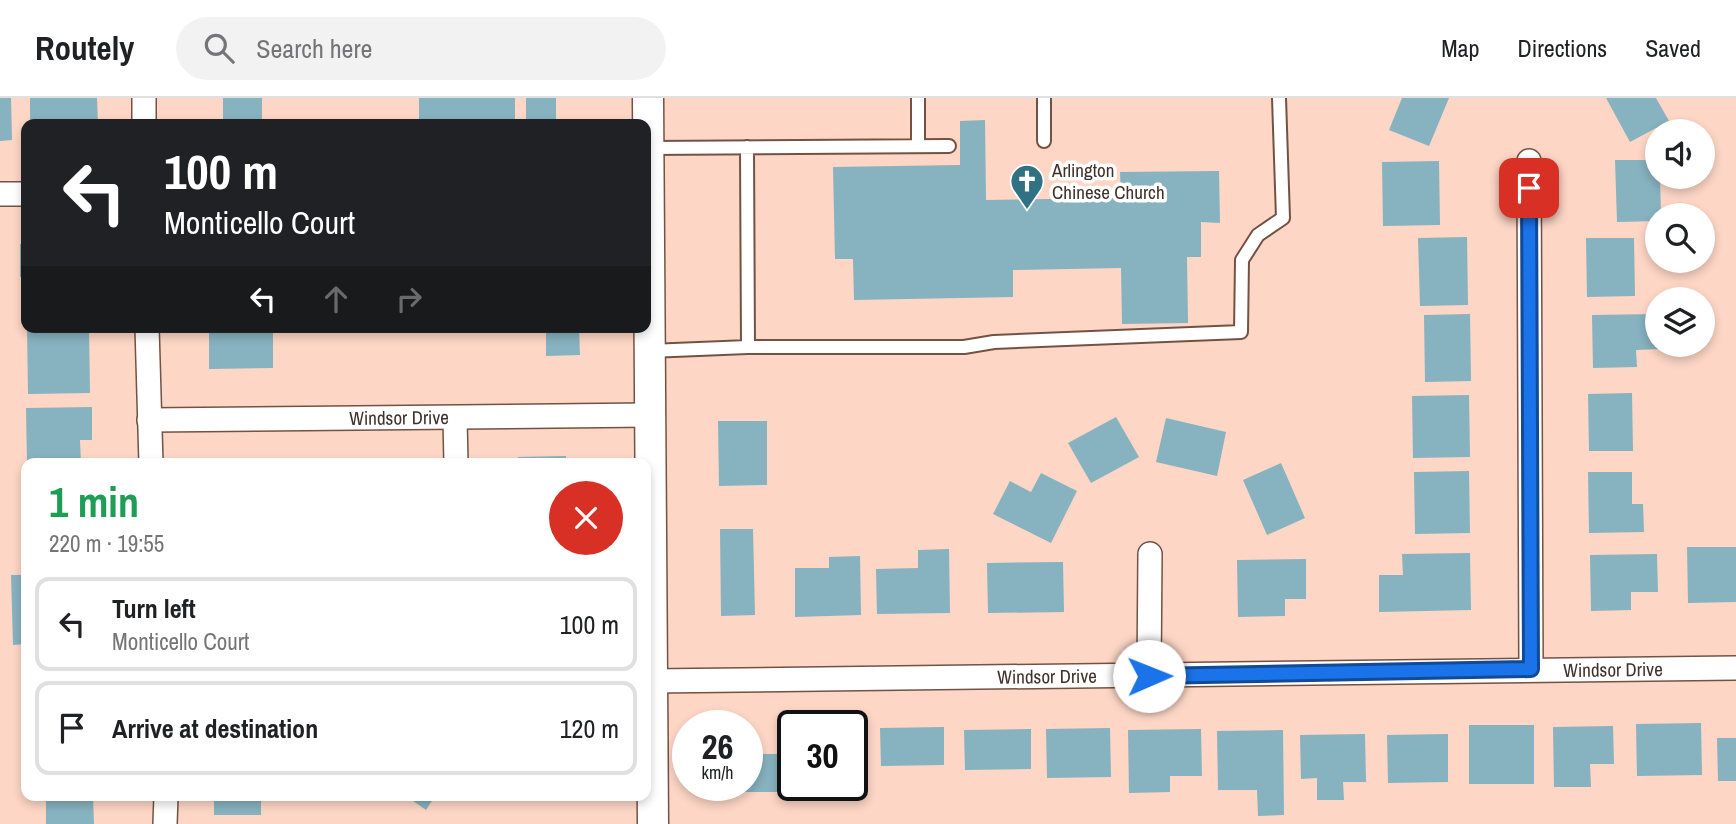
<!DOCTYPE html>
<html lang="en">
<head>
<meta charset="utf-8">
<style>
  body { margin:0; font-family:"Archivo Narrow",sans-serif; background:#f2f2f2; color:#202124; height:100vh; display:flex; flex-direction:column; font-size:26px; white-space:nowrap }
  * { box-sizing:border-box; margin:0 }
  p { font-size:23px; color:#757577 }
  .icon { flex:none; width:38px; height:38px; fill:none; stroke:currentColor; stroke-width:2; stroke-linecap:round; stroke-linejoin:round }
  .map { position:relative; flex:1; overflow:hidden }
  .drawer { position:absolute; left:21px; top:360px; width:630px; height:343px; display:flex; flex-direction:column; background:#fff; border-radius:14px; box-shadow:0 4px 10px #0003 }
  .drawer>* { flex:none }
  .top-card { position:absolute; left:21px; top:21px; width:630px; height:214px; border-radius:14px; box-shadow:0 4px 10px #0003; background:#202124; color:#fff; overflow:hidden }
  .tools { position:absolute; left:1645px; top:21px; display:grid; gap:14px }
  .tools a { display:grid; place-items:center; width:70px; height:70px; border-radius:50%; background:#fff; box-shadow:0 4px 10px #0003; font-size:35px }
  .speed { position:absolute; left:672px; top:612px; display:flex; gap:14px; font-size:35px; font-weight:700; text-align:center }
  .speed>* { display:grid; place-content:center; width:91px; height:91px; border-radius:50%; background:#fff; box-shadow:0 4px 10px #0003; line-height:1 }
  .speed small { font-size:18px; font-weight:400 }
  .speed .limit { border:4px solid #111; border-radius:10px; background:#fff; color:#111 }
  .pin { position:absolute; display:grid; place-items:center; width:60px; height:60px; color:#fff; margin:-30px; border-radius:14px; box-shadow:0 4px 10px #0006 }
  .me { position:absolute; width:77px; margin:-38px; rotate:89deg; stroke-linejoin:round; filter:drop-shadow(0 0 5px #0008) }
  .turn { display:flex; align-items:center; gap:24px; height:147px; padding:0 28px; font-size:32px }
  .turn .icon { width:91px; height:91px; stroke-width:2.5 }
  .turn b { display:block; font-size:49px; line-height:60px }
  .lanes { display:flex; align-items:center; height:66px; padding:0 28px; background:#0003; justify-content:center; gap:35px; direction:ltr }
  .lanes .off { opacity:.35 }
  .round { display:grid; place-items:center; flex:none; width:74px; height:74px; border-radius:37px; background:#f2f2f2 }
  .head { display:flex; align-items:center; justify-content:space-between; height:119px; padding:0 28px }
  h1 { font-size:42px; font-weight:700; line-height:52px; color:#1e9e55 }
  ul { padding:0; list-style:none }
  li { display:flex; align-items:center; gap:21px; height:94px; margin:0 14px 10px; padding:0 14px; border:4px solid #e0e0e0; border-radius:14px }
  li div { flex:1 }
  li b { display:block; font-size:26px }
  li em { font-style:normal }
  header { display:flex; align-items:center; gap:42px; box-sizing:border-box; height:98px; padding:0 35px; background:#fff; border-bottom:2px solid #e0e0e0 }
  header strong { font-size:33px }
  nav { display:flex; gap:38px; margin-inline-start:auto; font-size:24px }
  .search { width:490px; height:63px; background:#f2f2f2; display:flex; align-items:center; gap:18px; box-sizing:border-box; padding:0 24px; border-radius:38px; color:#757577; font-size:26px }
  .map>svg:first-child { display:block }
  .building { fill:#87b2bf }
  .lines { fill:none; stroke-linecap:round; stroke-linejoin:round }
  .service-casing { stroke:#735244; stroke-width:16 }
  .minor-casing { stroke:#735244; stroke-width:26 }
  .tertiary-casing { stroke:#735244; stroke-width:33 }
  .service { stroke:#fff; stroke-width:12 }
  .minor { stroke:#fff; stroke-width:23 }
  .tertiary { stroke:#fff; stroke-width:30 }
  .route-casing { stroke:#114b97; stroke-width:18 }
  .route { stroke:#1a73e8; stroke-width:12 }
  .labels { text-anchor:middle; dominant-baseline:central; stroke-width:7; stroke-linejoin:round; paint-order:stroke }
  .poi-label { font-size:19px; fill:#40312a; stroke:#fff; text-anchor:start }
  .street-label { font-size:19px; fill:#40312a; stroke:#fff }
</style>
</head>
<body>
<header>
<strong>Routely</strong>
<div class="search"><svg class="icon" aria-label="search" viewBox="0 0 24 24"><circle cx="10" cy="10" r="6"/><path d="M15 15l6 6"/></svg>Search here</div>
<nav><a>Map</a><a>Directions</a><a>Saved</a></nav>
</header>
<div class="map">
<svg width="1736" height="726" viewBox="0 0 1736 726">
  <rect width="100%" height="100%" fill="#fdd6c5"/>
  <!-- building -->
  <path class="building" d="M0 0H11L12 42 0 43Z
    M30 0H97L98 26H30Z
    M223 0H262V26H223Z
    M419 0H515V21L419 22Z
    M526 0H556V26H526Z
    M1402 0H1449L1429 48 1389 32Z
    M1606 0H1656L1669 23 1630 44Z
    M985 22 986 102 1121 100 1120 74 1219 73 1220 125 1201 124V159H1187L1188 225 1122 226 1121 170 1013 172V199L854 202 853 161H835L833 69 960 67V23Z
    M1615 62H1657V79H1660L1661 117H1657V123L1617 124Z
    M1439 63 1440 127 1383 128 1382 64Z
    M1467 139 1468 207 1420 208 1418 140Z
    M1586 140H1634L1635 198 1587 199Z
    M20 146H26V179H20Z
    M1470 216 1471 283 1425 284 1424 217Z
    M1657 216V247H1660V251L1636 252 1637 269 1593 270 1592 217Z
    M27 229H89L90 295 28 296Z
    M209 229H273V270L209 271Z
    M546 229H579L580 257 546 258Z
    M1632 295 1633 353H1589L1588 296Z
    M1469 297 1470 359 1413 360 1412 298Z
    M92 309V342H80L81 366H27L26 310Z
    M1116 319 1139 359 1091 385 1068 345Z
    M1166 320 1226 334 1217 378 1156 364Z
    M718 323H767V387L719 388Z
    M566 358V366H518V359Z
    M389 361V366H324V363Z
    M258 362V366H211V363Z
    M1281 365 1305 420 1267 437 1243 382Z
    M1469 373 1470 435 1415 436 1414 374Z
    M1588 374H1632V406H1643L1644 434 1589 435Z
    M1041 375 1077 393 1051 445 993 416 1010 383 1031 394Z
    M720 431H753L755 517 721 518Z
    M1687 449H1736V504L1688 505Z
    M949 451 950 515 877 516 876 471 918 470V452Z
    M1470 455 1471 512 1379 514V477H1403L1402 456Z
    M1657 456 1658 494H1631V512L1591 513 1590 457Z
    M860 458 861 517 795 519V470H829V459Z
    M1306 461V501H1285V518L1238 519 1237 462Z
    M1063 464 1064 514 988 515 987 465Z
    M11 477H26V546L13 547Z
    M1701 625 1702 677 1637 678 1636 626Z
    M1469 627H1534V686H1469Z
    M1613 628 1614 666H1590L1591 689H1554L1553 629Z
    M944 629V667L881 668 880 630Z
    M1110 630 1111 679 1047 680 1046 631Z
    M1031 631V671L965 672 964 632Z
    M1201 631 1202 678H1170V694L1129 695 1128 632Z
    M1283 632 1284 717 1258 718 1257 692H1218L1217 633Z
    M852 633H857L858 676H852Z
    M1365 636 1366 684H1343L1344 702H1317V680L1301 681 1300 637Z
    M1448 636V684L1388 685 1387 637Z
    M1717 640H1736V683H1718Z
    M747 656H781L782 694H723V688H747Z
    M46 698H93L94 726H46Z
    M214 698H261V717H214Z
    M406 698H435L426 712Z"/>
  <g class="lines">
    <defs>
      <path id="service" d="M918 0V48
        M1044 43V0
        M649 50 949 48
        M748 249H964L994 244 1241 234 1242 162 1258 137 1283 120 1279 0
        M649 253 748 249 747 49"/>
      <g id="minor">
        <path d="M144 26V0"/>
        <path d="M1529 63 1531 571"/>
        <path d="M0 96H26"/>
        <path d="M147 229 151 366"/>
        <path d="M455 320 456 366"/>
        <path id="s1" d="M149 322 649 317"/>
        <path d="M1149 578 1150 456"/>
        <path id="s2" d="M651 583 1736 570"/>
        <path d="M165 726 166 698"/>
      </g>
      <path id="tertiary" d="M648 0 653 726"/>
    </defs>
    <!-- service casing -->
    <use href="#service" class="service-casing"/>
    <!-- minor casing -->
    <use href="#minor" class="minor-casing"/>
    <!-- tertiary casing -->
    <use href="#tertiary" class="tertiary-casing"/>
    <!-- service -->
    <use href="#service" class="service"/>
    <!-- minor -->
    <use href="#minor" class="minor"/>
    <!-- tertiary -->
    <use href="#tertiary" class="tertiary"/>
  </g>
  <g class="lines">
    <defs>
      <path id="route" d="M1149 578 1531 571 1529 90"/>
    </defs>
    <!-- route casing -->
    <use href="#route" class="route-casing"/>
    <!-- route -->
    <use href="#route" class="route"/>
  </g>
  <!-- icons -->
  <defs>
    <symbol id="church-pin" viewBox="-11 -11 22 30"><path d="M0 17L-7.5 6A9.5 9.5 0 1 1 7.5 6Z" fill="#307284" stroke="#fff"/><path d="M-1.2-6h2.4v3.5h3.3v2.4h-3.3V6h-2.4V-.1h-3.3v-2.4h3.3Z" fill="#fff"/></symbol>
  </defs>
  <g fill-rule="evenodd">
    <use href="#church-pin" x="1008" y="64" width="38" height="52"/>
  </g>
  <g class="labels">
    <!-- poi labels -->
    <g class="poi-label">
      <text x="1052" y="72">Arlington<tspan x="1052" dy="22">Chinese Church</tspan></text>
    </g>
    <!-- street labels -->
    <g class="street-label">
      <text stroke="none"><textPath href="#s1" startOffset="250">Windsor Drive</textPath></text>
      <text stroke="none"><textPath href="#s2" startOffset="962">Windsor Drive</textPath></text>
      <text stroke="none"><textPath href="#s2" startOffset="396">Windsor Drive</textPath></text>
    </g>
  </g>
</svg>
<div class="tools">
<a><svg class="icon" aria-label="sound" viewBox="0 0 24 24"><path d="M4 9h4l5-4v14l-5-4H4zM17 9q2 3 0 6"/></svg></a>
<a><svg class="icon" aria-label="search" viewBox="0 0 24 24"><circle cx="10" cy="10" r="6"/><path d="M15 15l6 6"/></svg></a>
<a><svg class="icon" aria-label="layers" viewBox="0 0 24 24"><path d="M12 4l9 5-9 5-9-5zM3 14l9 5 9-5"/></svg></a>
</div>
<div class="speed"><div>26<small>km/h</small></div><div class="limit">30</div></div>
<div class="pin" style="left:1529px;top:90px;background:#d93025"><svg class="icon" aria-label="arrive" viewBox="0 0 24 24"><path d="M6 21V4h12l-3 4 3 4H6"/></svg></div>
<svg class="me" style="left:1149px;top:578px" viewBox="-20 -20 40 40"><circle r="19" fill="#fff"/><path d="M0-13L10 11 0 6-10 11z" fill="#1a73e8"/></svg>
<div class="top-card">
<div class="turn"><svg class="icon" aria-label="left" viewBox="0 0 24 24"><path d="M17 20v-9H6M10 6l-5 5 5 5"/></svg><div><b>100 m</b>Monticello Court</div></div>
<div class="lanes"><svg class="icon" aria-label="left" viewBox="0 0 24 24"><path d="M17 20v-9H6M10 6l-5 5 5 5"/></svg><svg class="icon off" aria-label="ahead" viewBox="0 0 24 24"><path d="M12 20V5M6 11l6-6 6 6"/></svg><svg class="icon off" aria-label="right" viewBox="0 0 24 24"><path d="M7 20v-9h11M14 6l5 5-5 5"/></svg></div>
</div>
<section class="drawer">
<div class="head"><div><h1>1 min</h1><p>220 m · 19:55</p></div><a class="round" style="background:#d93025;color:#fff"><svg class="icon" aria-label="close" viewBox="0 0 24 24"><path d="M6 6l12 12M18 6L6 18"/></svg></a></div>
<ul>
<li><svg class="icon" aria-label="left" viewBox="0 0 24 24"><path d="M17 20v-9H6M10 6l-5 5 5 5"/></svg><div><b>Turn left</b><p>Monticello Court</p></div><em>100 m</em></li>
<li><svg class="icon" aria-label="arrive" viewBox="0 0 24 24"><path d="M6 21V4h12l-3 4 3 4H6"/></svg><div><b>Arrive at destination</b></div><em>120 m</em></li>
</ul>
</section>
</div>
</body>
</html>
